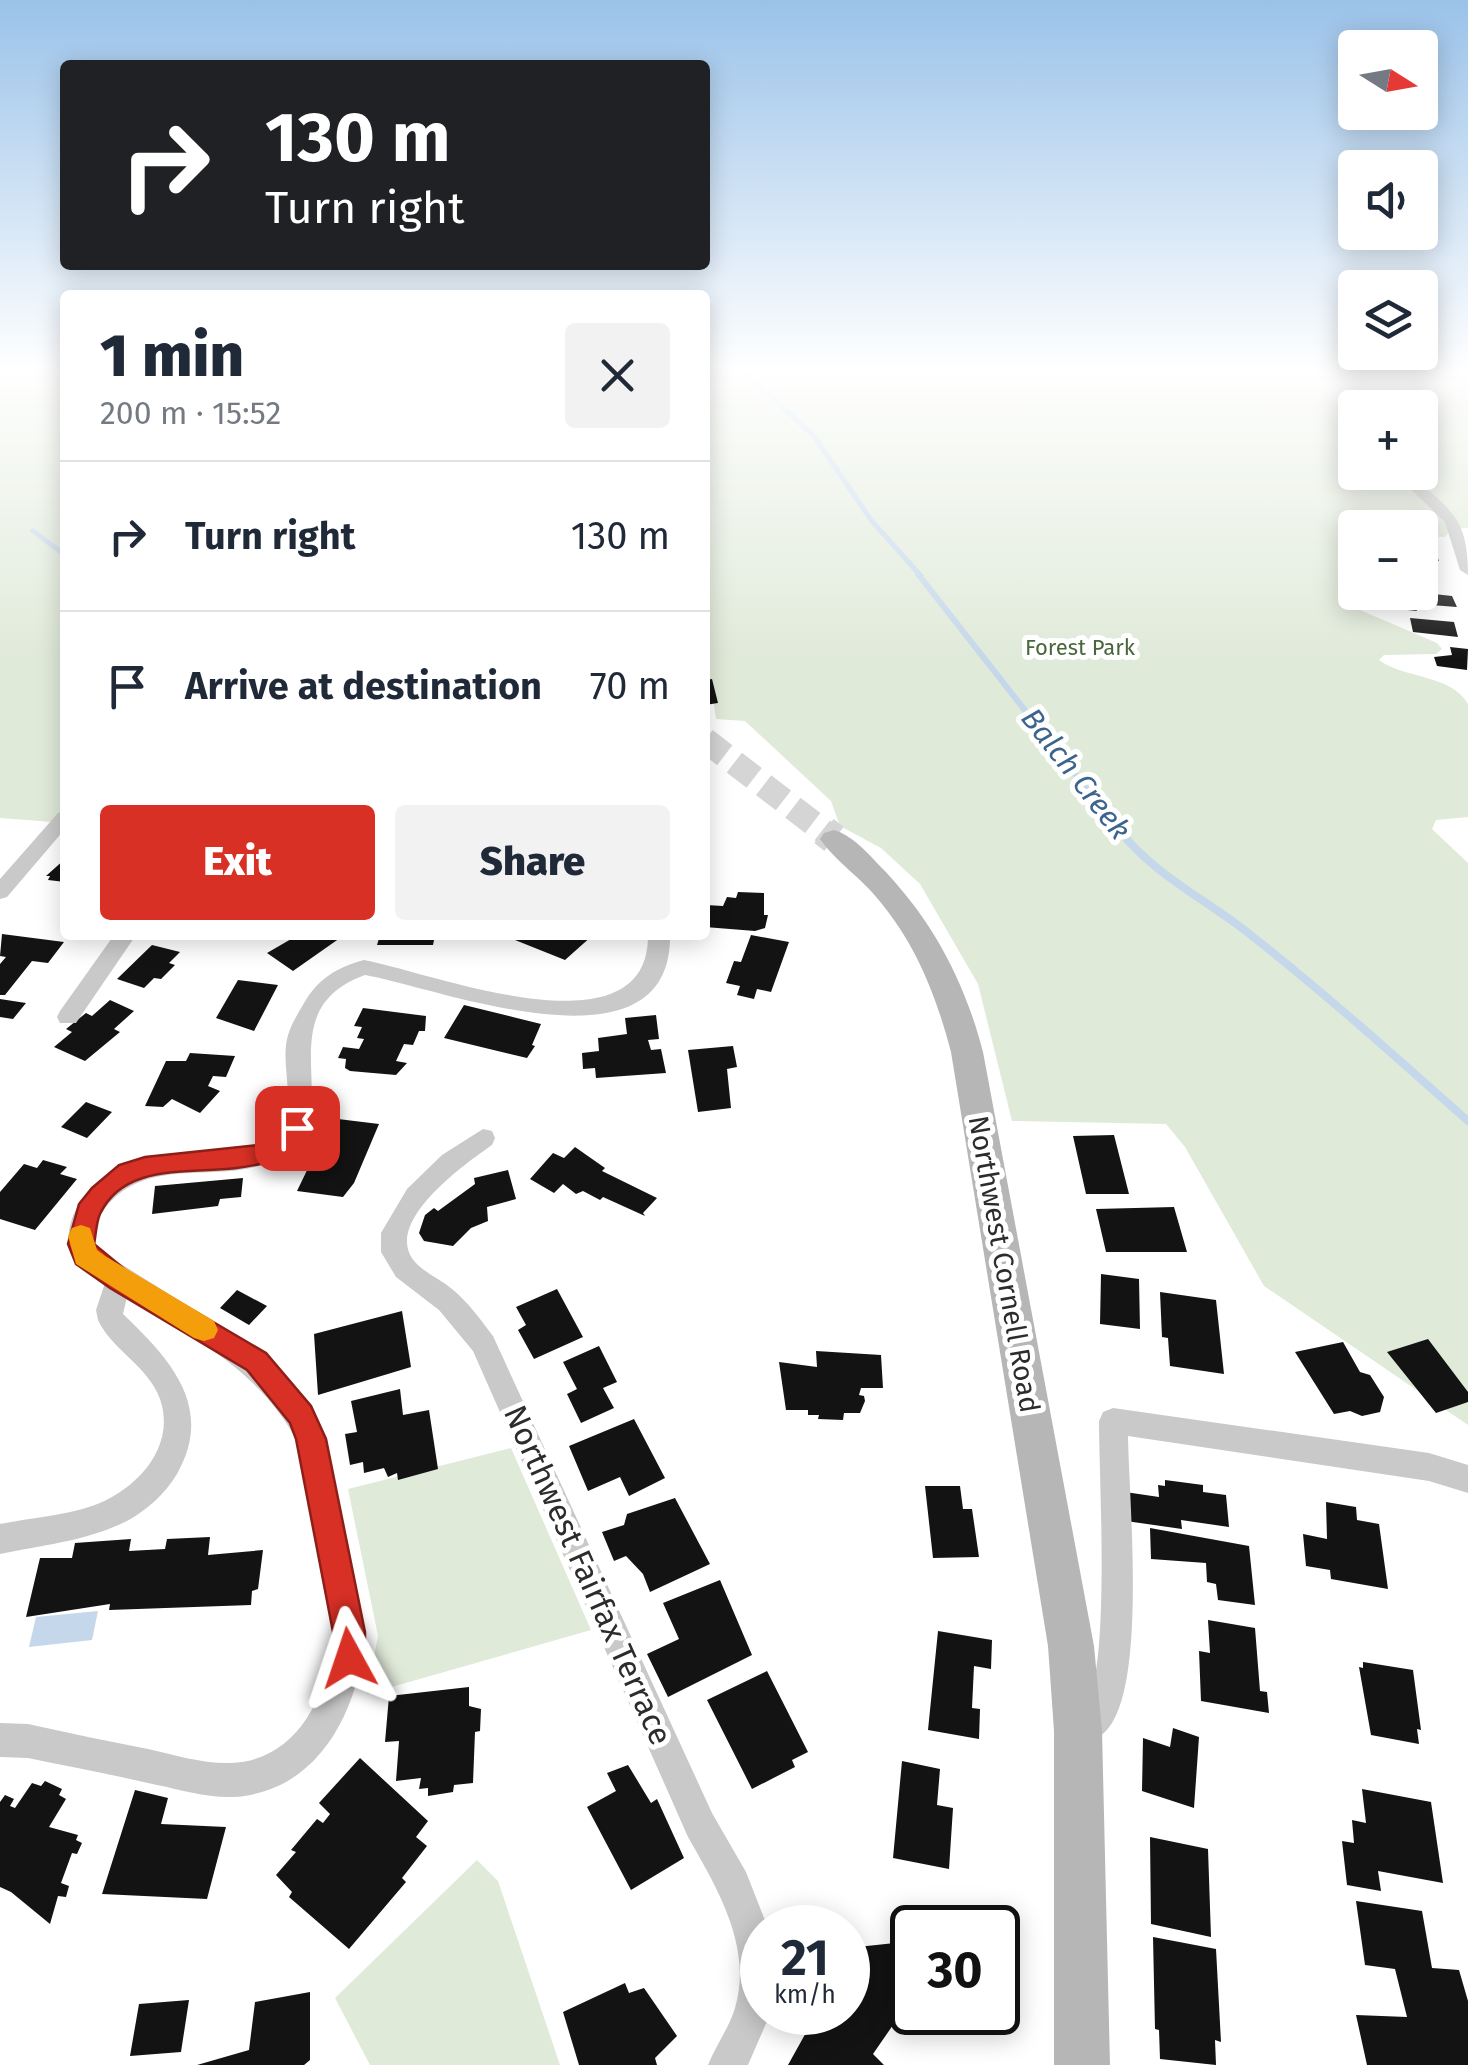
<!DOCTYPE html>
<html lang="en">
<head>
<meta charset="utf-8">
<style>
  body { margin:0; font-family:"Fira Sans",sans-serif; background:#f2f2f3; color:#1f2937; height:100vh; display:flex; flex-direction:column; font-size:38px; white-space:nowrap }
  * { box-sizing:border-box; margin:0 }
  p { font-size:32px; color:#747a83 }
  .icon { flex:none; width:55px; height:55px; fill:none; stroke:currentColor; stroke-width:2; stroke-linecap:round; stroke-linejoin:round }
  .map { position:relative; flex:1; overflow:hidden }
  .panel { position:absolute; left:60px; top:290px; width:650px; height:650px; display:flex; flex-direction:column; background:#fff; border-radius:10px; box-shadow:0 5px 25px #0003 }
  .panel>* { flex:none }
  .guide { position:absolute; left:60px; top:60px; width:650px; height:210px; border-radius:10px; box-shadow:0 5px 25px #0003; background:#202124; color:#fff; overflow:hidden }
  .needle { width:65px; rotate:101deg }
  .tools { position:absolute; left:1338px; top:30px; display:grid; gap:20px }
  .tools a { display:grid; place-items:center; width:100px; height:100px; border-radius:10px; background:#fff; box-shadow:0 5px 25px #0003; font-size:50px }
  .speed { position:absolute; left:740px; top:1905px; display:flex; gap:20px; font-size:50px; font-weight:700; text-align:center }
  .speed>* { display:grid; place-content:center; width:130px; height:130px; border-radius:50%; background:#fff; box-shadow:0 5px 25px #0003; line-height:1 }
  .speed small { font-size:25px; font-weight:400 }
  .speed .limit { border:5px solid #111; border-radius:15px; background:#fff; color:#111 }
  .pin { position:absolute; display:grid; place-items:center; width:85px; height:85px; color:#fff; margin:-42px; border-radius:20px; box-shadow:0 5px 15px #0006 }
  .me { position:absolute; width:110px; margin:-55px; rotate:355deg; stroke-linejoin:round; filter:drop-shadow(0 0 8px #0008) }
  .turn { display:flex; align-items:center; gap:35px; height:210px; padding:0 40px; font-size:45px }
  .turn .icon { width:130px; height:130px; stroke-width:2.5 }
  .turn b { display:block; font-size:70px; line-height:85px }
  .round { display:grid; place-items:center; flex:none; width:105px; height:105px; border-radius:10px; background:#f2f2f3 }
  .summary { display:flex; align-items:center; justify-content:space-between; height:170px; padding:0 40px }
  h1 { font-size:60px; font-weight:800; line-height:75px }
  .button { display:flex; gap:20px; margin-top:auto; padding:20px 40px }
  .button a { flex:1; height:115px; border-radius:10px; background:#d93025; color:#fff; font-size:40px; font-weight:800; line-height:115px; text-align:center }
  .button a+a { background:#f2f2f3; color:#1f2937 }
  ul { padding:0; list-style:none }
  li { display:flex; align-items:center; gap:30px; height:150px; padding:0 40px; border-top:2px solid #e0e1e3 }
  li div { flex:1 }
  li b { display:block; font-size:38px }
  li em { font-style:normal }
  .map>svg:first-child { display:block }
  .green { fill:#e0ead9; fill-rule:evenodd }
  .water { fill:#c5d7ea }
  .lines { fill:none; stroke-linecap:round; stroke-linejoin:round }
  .stream-far2 { stroke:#c5d7ea; stroke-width:5 }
  .stream-far1 { stroke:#c5d7ea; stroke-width:6 }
  .stream { stroke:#c5d7ea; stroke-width:8 }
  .building { fill:#131313 }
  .secondary-tunnel-far1 { stroke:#d5d5d5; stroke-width:25; stroke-dasharray:25 12; stroke-linecap:butt }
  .secondary-tunnel { stroke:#d5d5d5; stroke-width:31; stroke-dasharray:31 16; stroke-linecap:butt }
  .street { fill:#c9c9c9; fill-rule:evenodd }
  .secondary { fill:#b6b6b6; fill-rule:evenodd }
  .route { fill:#d93025; stroke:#8d1f18; stroke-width:2.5 }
  .slow { fill:#f59e0b }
  .labels { text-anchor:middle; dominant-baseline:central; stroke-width:10; stroke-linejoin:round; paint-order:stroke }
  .far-park-label { font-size:22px; fill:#4a663b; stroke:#fff }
  .street-label { font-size:28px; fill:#2c2c2c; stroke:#fff }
  .water-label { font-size:30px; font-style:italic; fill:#3c648c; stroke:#fff }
  .near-street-label { font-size:32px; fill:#2c2c2c; stroke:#fff }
</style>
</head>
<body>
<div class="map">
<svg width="1468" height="2065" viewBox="0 0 1468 2065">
  <rect width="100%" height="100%" fill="#fff"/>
  <!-- green -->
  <path class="green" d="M0 370H65V823L0 818Z
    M705 370H1468V528H1452L1445 537 1420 536V528H1355V544L1346 553 1355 572 1360 610 1437 643 1442 649 1436 654 1384 655 1379 660C1404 679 1451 674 1468 704V817L1436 820 1432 829 1468 863V1425L1264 1286 1185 1147 1166 1124 1012 1121 978 984 920 884 881 848 840 826 831 801 745 721 716 719 713 698 705 697ZM1355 408H1420V472H1355Z
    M511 1448 591 1630 367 1694 378 1636 348 1489Z
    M477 1860 498 1881 560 2065H370L335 1998Z"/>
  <!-- water -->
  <path class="water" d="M98 1611 92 1640 29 1647 36 1617Z"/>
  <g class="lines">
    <!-- stream-far2 -->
    <path class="stream-far2" d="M741 370 814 436 871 520 921 576
      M33 531 65 555"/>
    <!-- stream-far1 -->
    <path class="stream-far1" d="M918 574 1122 834"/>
    <!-- stream -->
    <path class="stream" d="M1120 831C1154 875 1209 901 1252 936 1327 995 1397 1058 1468 1121"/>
  </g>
  <!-- building -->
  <path class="building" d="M1420 539 1431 540 1439 561 1429 560 1431 566 1420 565Z
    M1383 592H1406L1409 598 1426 600 1425 593 1452 596 1457 607 1431 605 1432 608 1415 607 1417 611 1389 608Z
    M1410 618 1454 622 1458 637 1413 632Z
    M1450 647 1468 649 1467 670 1437 666 1434 657 1452 655Z
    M712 679 718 703 705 705V680Z
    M65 859V882L48 880 50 876H46Z
    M738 892 764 893V915H768L765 928 755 931 705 927 706 905 723 906 727 897 736 898Z
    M2 934 64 942 48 963 32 961 5 995H0V964L6 957 0 956Z
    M298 935H336L340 938 293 971 267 953Z
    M380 935H435L433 945H377Z
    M513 935H593L565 960 510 938Z
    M751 935 789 942 771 992 757 989 754 999 737 995 740 986 726 983 734 961 741 962Z
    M152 945 180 952 169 963 175 965 161 979 154 978 144 988 117 979Z
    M238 980 278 985 254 1031 216 1018Z
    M0 999 26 1003 13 1019 0 1017Z
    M110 1000 134 1011 114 1029 120 1032 85 1061 54 1047 72 1032 66 1029 86 1013 92 1016Z
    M464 1005 541 1024 532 1045 535 1046 527 1058 444 1038Z
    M363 1008 426 1016 425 1031H419L413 1045 404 1044 396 1061 407 1063 396 1075 350 1071 345 1068 346 1059 338 1058 343 1047 359 1049 364 1039 357 1038 362 1027 354 1026Z
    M656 1015 659 1039 648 1040 651 1050 661 1049 666 1073 596 1078 595 1068 583 1069 582 1053 599 1051 598 1038 627 1034 625 1018Z
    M733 1046 737 1067 727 1069 731 1108 698 1112 688 1050Z
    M190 1053 235 1056 226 1077 213 1076 208 1086 220 1091 200 1113 172 1099 163 1107 145 1106 166 1061H186Z
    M86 1102 112 1112 87 1138 61 1127Z
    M338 1119 379 1124 354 1183 343 1197 297 1191 325 1133 331 1134Z
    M1114 1135 1129 1194H1086L1073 1136Z
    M575 1147 605 1168 602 1171 657 1198 643 1213 645 1216 603 1197 600 1200 583 1191 576 1194 563 1184 554 1193 530 1179 553 1153 564 1158Z
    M43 1160 67 1167 60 1174 77 1179 35 1230 0 1219V1192L24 1164 37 1168Z
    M508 1170 516 1199 487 1207 488 1221 471 1228 453 1246 424 1241 419 1233 425 1215 434 1208 438 1211 475 1184 474 1178Z
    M243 1178 241 1197 220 1199 218 1206 152 1214 155 1186Z
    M1174 1207 1187 1252H1106L1096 1209Z
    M1101 1274 1139 1279 1140 1329 1100 1324Z
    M557 1289 583 1337 534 1359 518 1330 526 1325 516 1307Z
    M237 1290 267 1306 249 1325 220 1308Z
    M1160 1292 1216 1300 1224 1374 1170 1366 1168 1338 1162 1337Z
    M402 1311 411 1367 318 1395 314 1334Z
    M1428 1339 1468 1392V1402L1436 1413 1387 1352Z
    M1343 1342 1360 1372 1370 1375 1384 1397 1380 1412 1362 1416 1350 1411 1334 1414 1295 1352Z
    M599 1346 617 1382 603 1388 614 1408 581 1423 567 1394 577 1389 563 1362Z
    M816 1351 881 1355 883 1388H861L859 1395 864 1396 865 1401 860 1413H844L843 1420 818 1419 819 1415H808V1410H786L779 1362 817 1367Z
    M400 1389 403 1415 429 1410 438 1469 398 1480 397 1473 388 1477 384 1468 364 1473 363 1462 350 1465 345 1434 357 1432 351 1401Z
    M634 1419 665 1478 629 1496 620 1477 588 1491 569 1446Z
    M1165 1480 1203 1485V1492L1226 1495 1229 1527 1181 1520 1182 1529 1126 1521 1125 1492 1159 1497 1158 1485 1165 1486Z
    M925 1486H960L963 1509H972L979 1557 933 1558Z
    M675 1498 710 1564 650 1592 643 1574 626 1556 614 1561 602 1532 624 1525 627 1514Z
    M1326 1502 1356 1507 1357 1520 1379 1524 1388 1589 1331 1579 1330 1570 1306 1566 1303 1534 1327 1539Z
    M1150 1528 1249 1546 1255 1605 1218 1600 1216 1584 1207 1582 1206 1563 1151 1559Z
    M210 1537 208 1555 263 1550 258 1589 252 1591 251 1605 109 1610 110 1604 26 1617 40 1558H72L75 1543 131 1539 129 1551 165 1549 167 1539Z
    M720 1580 752 1655 668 1697 647 1654 679 1639 663 1603Z
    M1208 1620 1255 1628 1260 1691 1267 1692 1269 1713 1201 1701 1199 1651 1210 1653Z
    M938 1631 992 1640 991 1669 974 1666 972 1708 980 1709 979 1739 928 1730Z
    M1363 1662 1413 1670 1421 1730 1417 1729 1419 1744 1371 1735 1359 1667 1363 1668Z
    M767 1671 808 1752 792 1760 795 1767 752 1789 707 1700Z
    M469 1687V1706L481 1709 480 1731 475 1732 473 1783 454 1785 453 1792 428 1796V1788L419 1789 421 1778 396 1781 399 1741 385 1742 389 1696Z
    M1173 1728 1199 1737 1194 1808 1142 1791 1143 1738 1170 1747Z
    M360 1758 428 1821 416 1837 427 1846 402 1878 406 1882 349 1949 289 1897 292 1892 276 1875 296 1852 291 1850 317 1819 323 1823 330 1814 319 1803Z
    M902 1761 940 1769 937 1805 953 1808 949 1869 893 1858Z
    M628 1765 651 1803 657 1799 684 1858 631 1890 587 1807 616 1791 607 1773Z
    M45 1781 62 1789 59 1795 66 1799 49 1827 78 1835 76 1840 82 1843 77 1854 72 1853 61 1883 69 1886 66 1897 58 1896 50 1924 11 1892 0 1887V1802L5 1795 14 1799 10 1806 15 1808 32 1783 41 1786Z
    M1362 1789 1431 1802 1443 1883 1378 1871 1381 1891 1347 1885 1342 1841 1354 1843 1352 1820 1366 1823Z
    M135 1790 168 1798 161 1824 226 1827 207 1899 102 1894Z
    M1150 1837 1208 1849 1211 1937 1151 1924Z
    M1356 1901 1422 1911 1432 1968 1459 1970 1468 2001V2065H1367L1356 2015 1407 2017 1395 1969 1365 1965Z
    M1153 1937 1216 1949 1221 2042 1215 2040 1216 2065 1160 2059 1159 2030 1155 2029Z
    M895 1943 898 1969 912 1970V2012L892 2014 893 2025 873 2054 884 2065H788L813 2020 820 2026 826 2018 834 2024 848 2012V1948Z
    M625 1983 629 1993 644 1988 677 2036 655 2058 657 2065H579L563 2012Z
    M310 1992V2060L304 2065H197L249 2050 255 2002Z
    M189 2000 181 2052 130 2056 139 2004Z"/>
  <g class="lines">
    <!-- secondary-tunnel-far1 -->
    <path class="secondary-tunnel-far1" d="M705 740 827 834"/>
    <!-- secondary-tunnel -->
    <path class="secondary-tunnel" d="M824 831 834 839"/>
    <!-- street -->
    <path class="street" d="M1403 476H1413C1452 512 1468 518 1468 575L1460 570 1445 522 1403 482Z
      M65 811V829L7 897 0 899V879L58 813Z
      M114 935H136L76 1023H60L57 1017 60 1011Z
      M648 935H670C672 1080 439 988 365 975 263 1012 350 1114 284 1155 229 1189 159 1153 111 1201 97 1216 92 1229 97 1249L252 1346 280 1369 303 1397 325 1439 365 1632C360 1708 320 1792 233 1797 207 1798 182 1790 157 1785 114 1775 71 1767 28 1758L0 1757V1723L28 1724C68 1733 108 1741 148 1749 175 1755 203 1764 231 1763 300 1760 329 1692 333 1632L297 1441C259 1370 193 1337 127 1297L123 1314C170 1359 215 1407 177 1474 165 1494 147 1510 127 1521 87 1541 43 1545 0 1554V1524C30 1518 62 1516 92 1506 135 1491 177 1448 160 1399 149 1367 112 1350 98 1320L96 1310 105 1283C83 1268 62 1253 71 1222 75 1207 85 1196 96 1185 147 1134 211 1172 264 1143 303 1122 282 1080 286 1045 288 1029 296 1017 304 1003 319 978 336 968 364 960 430 972 649 1059 648 935Z
      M483 1129 492 1131 495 1138 492 1145C465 1164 381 1223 415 1262 425 1273 440 1279 452 1289 468 1302 480 1319 493 1336L712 1813 746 1872 768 1928H762V2012H771L748 2065H708C716 2045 729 2028 735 2008 753 1947 717 1888 688 1837L473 1351 439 1310 396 1277 381 1252V1233L407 1189 442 1155Z
      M1113 1408 1429 1453 1468 1465V1493L1429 1481 1128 1436C1129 1501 1146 1676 1110 1726 1102 1737 1090 1743 1078 1748L1066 1743 1061 1731C1067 1717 1080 1715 1087 1703 1110 1662 1099 1476 1099 1421L1103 1412Z"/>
    <!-- secondary -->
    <path class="secondary" d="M834 830C851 835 865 850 877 863 931 917 964 979 983 1052L1094 1646 1102 1731 1110 2065H1054V1731L1048 1646 951 1052C935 991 913 937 870 890 854 873 833 858 820 839L824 833Z"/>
  </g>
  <!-- sky -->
  <linearGradient id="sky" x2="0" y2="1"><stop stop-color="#9ac2e9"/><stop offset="0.56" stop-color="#fff"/><stop offset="1" stop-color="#fff" stop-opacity="0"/></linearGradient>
  <rect width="1468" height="659" fill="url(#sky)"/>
  <!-- route -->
  <path class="route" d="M297 1118 306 1121 309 1128C267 1205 137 1135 100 1214 96 1223 96 1235 94 1244L128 1272 266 1353 311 1406 326 1439 365 1632V1658L360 1669 349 1674 338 1669 333 1658V1632L296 1439 290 1423 247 1370 110 1288 76 1264 68 1244 79 1204 92 1188 119 1165 145 1157 259 1145Z"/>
  <!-- slow -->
  <path class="slow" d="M81 1225 90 1228 97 1250 105 1256 214 1321 218 1330 214 1338 204 1341 194 1338 76 1264 68 1236 72 1228Z"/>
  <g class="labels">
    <!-- far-park labels -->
    <g class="far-park-label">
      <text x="1080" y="647">Forest Park</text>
    </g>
    <!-- street labels -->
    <g class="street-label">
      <text transform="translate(1004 1264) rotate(80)">Northwest Cornell Road</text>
    </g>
    <!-- water labels -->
    <g class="water-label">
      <text transform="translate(1076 774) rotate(52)">Balch Creek</text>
    </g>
    <!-- near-street labels -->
    <g class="near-street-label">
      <text transform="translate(588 1575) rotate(66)">Northwest Fairfax Terrace</text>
    </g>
  </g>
</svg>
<div class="tools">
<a><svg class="needle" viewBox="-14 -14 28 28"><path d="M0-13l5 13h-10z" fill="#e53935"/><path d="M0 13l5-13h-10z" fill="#747a83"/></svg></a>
<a><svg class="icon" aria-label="sound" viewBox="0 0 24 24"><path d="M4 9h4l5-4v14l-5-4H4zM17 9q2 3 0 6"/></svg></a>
<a><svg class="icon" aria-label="layers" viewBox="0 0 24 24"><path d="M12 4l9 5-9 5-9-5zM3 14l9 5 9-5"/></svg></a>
<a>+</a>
<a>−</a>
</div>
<div class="speed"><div>21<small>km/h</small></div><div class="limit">30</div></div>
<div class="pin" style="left:297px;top:1128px;background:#d93025"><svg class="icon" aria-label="arrive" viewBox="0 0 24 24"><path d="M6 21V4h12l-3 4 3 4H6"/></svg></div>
<svg class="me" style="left:349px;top:1658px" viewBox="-20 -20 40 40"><path d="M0-17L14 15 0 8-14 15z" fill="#d93025" stroke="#fff" stroke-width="4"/></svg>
<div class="guide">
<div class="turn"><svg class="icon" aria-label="right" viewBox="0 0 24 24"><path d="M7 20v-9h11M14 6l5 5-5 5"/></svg><div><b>130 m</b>Turn right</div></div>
</div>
<section class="panel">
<div class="summary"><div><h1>1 min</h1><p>200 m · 15:52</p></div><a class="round"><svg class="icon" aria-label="close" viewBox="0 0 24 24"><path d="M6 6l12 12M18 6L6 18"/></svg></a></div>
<ul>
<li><svg class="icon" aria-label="right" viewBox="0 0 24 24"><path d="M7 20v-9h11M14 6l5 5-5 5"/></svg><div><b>Turn right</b></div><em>130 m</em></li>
<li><svg class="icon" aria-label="arrive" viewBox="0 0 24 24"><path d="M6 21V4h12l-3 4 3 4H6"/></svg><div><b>Arrive at destination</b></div><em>70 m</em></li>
</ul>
<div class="button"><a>Exit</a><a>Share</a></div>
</section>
</div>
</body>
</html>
